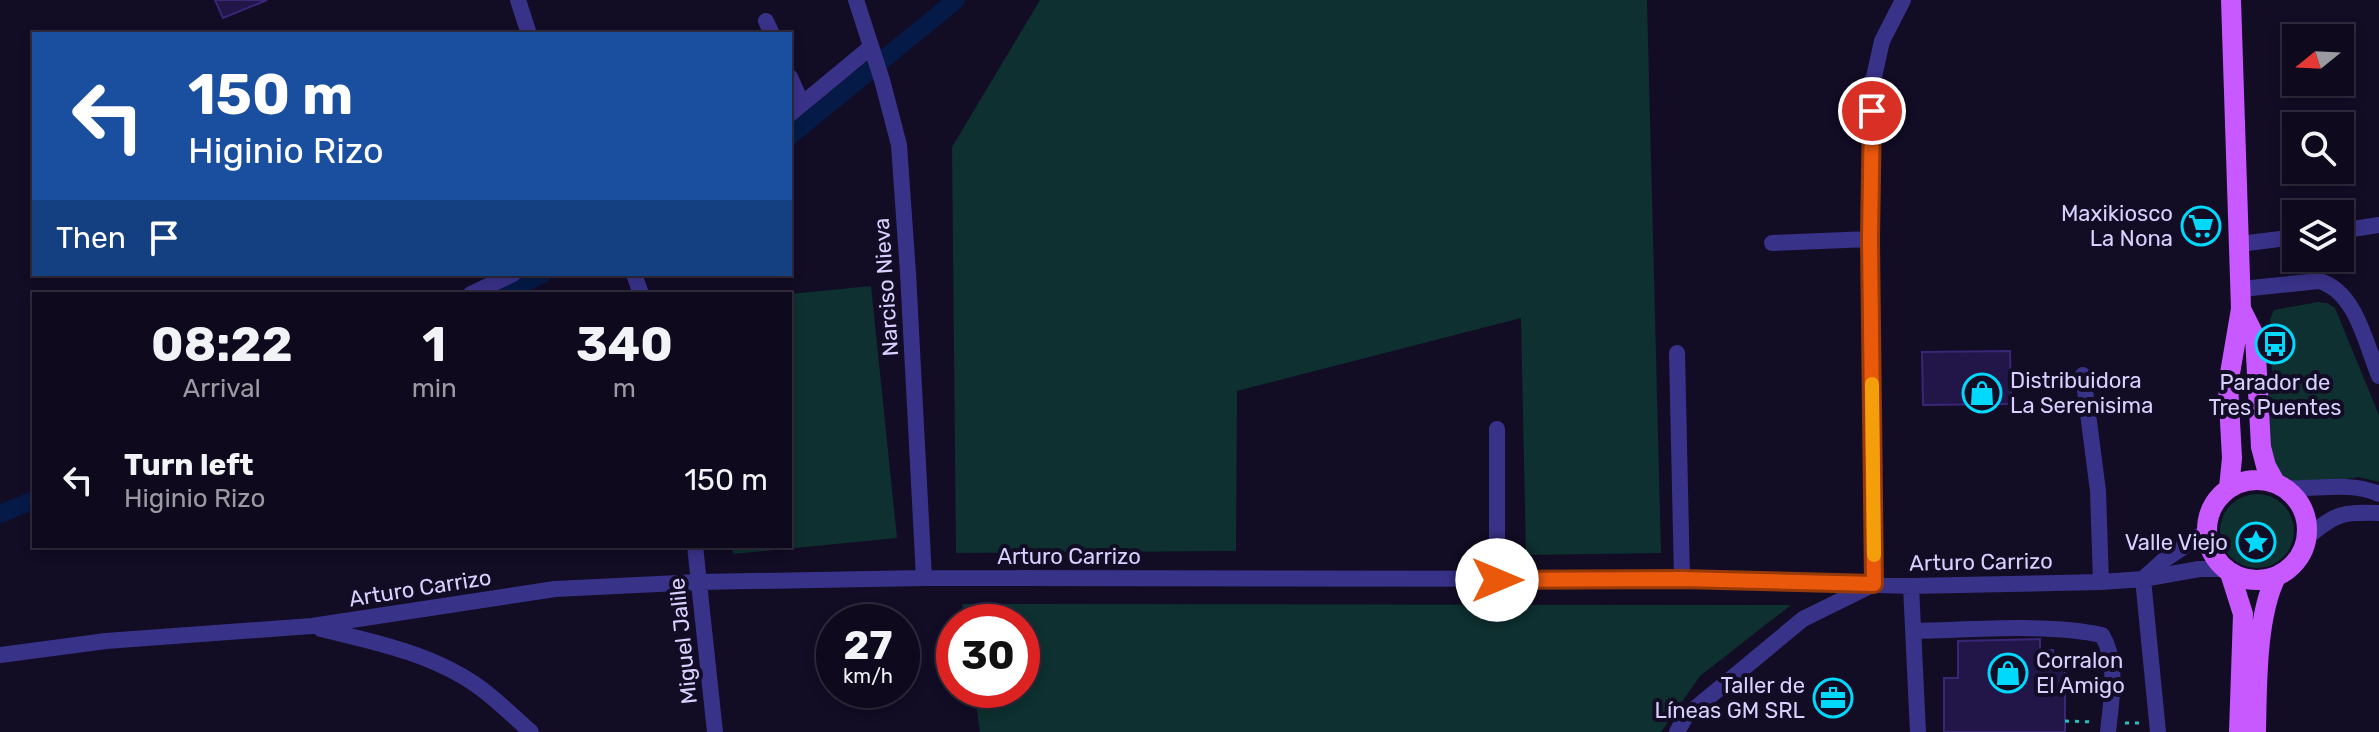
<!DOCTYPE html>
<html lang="en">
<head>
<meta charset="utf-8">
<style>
  body { margin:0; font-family:Rubik,sans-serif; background:#1c1729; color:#f1f3f6; height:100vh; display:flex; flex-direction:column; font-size:30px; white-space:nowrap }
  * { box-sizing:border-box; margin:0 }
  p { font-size:26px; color:#9b9aa3 }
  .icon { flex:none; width:44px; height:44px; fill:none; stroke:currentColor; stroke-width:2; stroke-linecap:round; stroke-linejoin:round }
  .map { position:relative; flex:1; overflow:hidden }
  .drawer { position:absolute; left:32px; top:292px; width:760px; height:256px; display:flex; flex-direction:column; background:#0e091c; border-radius:0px; box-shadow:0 4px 12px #0003,0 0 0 2px #2e2a3b }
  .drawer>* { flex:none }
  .top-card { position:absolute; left:32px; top:32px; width:760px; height:244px; border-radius:0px; box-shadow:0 4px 12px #0003,0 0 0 2px #2e2a3b; background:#1a4fa0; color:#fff; overflow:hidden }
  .needle { width:52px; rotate:252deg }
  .tools { position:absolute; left:2282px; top:24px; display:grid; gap:16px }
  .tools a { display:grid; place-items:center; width:72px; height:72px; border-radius:0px; background:#0e091c; box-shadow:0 4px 12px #0003,0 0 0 2px #2e2a3b; font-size:40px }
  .speed { position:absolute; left:816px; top:604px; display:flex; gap:16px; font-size:40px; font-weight:700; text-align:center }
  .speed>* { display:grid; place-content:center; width:104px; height:104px; border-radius:50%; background:#0e091c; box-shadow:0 4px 12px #0003,0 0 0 2px #2e2a3b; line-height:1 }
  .speed small { font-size:20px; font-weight:400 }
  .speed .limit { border:12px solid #d22; background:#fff; color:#111 }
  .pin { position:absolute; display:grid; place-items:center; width:68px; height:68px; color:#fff; margin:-34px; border:4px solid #fff; border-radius:50%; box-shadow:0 2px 8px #0007 }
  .me { position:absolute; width:88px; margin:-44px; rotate:90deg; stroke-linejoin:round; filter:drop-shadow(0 0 6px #0008) }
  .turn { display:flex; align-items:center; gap:28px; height:168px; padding:0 24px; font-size:36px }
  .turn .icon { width:104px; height:104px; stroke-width:2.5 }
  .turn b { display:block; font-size:56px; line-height:68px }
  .then { display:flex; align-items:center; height:76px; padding:0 24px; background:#0003; gap:16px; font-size:30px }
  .eta { display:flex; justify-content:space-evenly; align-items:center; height:136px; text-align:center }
  .eta b { font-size:48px; font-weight:700; line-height:56px }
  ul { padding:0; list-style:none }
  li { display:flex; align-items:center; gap:24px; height:104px; padding:0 24px }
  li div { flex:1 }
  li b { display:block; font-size:30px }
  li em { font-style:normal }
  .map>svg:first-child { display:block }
  .green { fill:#0e3030 }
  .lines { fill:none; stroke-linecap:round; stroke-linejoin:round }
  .canal { stroke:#051a46; stroke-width:18 }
  .building { fill:#221648; stroke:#392677; stroke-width:2 }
  .path { stroke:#22c1bf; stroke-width:3; stroke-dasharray:4 6; stroke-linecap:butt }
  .minor { stroke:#393289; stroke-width:16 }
  .major { stroke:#c858ff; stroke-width:20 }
  .route-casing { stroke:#983908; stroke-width:20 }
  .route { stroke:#ea580c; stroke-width:14 }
  .slow { stroke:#f59e0b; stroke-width:14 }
  .labels { text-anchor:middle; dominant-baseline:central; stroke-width:8; stroke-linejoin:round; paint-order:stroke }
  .poi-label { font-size:22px; fill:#d8d1ff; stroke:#120c25; text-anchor:end }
  .street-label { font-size:22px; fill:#d8d1ff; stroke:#120c25 }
</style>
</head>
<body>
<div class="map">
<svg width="2379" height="732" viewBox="0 0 2379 732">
  <rect width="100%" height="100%" fill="#120c25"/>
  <!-- green -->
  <path class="green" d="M1040 0H1647L1661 553 1526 555 1521 318 1237 391 1236 551 956 553 952 147Z
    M871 286 897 538 733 554 732 546H790V294Z
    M2318 302 2327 303 2335 308 2379 415V482L2359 477 2309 485 2293 482 2281 476 2270 462 2263 392 2272 373 2270 319 2274 310Z
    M2220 531a37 37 0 1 1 74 0a37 37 0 1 1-74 0Z
    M962 604 1791 605 1700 676 1661 732H980L974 690H1022V622H965Z"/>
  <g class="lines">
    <!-- canal -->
    <path class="canal" d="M790 136 956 0
      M500 294 543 274
      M0 514 34 500"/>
  </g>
  <!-- building -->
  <path class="building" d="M215 0H267L223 18Z
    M2010 351 2011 404 1923 405 1922 352Z
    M2040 639V650H2053V661H2065V732H1944V678H1958V641Z"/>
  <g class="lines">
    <!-- path -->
    <path class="path" d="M2065 721 2093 722
      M2125 723H2141"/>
    <!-- minor -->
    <path class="minor" d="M518 0 529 34
      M856 0 882 80 899 145 908 273 924 578
      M766 21 772 34
      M790 77 802 104
      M790 114 871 47
      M2340 231 2379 225
      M1772 243 1870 239
      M2239 244 2296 237
      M634 274 641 294
      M2241 289 2319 281C2356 291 2366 345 2379 376
      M471 294 513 274
      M1677 353 1682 579
      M2083 375 2098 491 2101 582
      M1497 429V580
      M2285 488C2317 490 2350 481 2379 494
      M2307 537C2338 513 2340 512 2379 513
      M695 546 715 732
      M2144 578 2164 560 2207 531
      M2143 579 2158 732
      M1911 586 1918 732
      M321 629C375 642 433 654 479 687 497 700 514 717 531 732
      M1914 631C1970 630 2048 623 2102 635 2119 663 2111 701 2108 732
      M0 655 106 641 312 626 555 589 699 582 924 578 1682 579 1911 586 2101 582 2143 579 2199 569H2224
      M1677 732 1686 716 1803 619 1874 584 1870 239 1872 86 1882 41 1903 0"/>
    <!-- major -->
    <path class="major" d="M2241 309 2255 337 2261 447 2266 466 2276 484
      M2207 530a50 50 0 1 1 100 0a50 50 0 1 1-100 0Z
      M2229 488 2232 458 2228 385 2241 309 2231 0
      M2230 573 2243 614 2239 732
      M2256 732C2257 687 2256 617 2276 577"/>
  </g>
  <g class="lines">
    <defs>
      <path id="route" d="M1497 580 1682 579 1874 584 1870 239 1872 111"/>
    </defs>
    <!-- route casing -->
    <use href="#route" class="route-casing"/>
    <!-- route -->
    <use href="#route" class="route"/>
    <!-- slow -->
    <path class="slow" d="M1872 384 1874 555"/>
  </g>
  <!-- icons -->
  <defs>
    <symbol id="supermarket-ring" viewBox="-11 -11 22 22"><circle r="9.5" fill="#120c25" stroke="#00d8fc" stroke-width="1.5"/><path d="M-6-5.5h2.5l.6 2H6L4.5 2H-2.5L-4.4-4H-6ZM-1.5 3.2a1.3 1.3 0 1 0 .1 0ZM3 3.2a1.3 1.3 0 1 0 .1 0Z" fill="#00d8fc"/></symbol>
    <symbol id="bus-ring" viewBox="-11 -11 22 22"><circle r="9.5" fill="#120c25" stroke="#00d8fc" stroke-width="1.5"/><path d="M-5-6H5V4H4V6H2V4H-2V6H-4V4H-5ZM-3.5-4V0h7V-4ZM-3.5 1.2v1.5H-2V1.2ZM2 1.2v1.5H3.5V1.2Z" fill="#00d8fc"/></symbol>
    <symbol id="shop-ring" viewBox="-11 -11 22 22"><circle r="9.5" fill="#120c25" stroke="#00d8fc" stroke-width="1.5"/><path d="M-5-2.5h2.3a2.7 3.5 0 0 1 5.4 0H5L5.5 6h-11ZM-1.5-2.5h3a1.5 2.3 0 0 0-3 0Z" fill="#00d8fc"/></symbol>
    <symbol id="sight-ring" viewBox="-11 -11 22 22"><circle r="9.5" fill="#120c25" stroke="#00d8fc" stroke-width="1.5"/><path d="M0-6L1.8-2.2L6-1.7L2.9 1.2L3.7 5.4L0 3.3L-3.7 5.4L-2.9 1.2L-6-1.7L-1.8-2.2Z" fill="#00d8fc"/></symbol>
    <symbol id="office-ring" viewBox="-11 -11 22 22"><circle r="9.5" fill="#120c25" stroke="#00d8fc" stroke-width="1.5"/><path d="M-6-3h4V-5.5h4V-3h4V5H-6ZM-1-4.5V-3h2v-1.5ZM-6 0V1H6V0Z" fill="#00d8fc"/></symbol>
  </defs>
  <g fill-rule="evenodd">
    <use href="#supermarket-ring" x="2179" y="204" width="44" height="44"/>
    <use href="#bus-ring" x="2253" y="322" width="44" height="44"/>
    <use href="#shop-ring" x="1960" y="371" width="44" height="44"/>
    <use href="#sight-ring" x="2234" y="520" width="44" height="44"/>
    <use href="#shop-ring" x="1986" y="651" width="44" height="44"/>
    <use href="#office-ring" x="1811" y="676" width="44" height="44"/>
  </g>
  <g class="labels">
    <!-- poi labels -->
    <g class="poi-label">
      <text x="2173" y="213">Maxikiosco<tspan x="2173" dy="25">La Nona</tspan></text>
      <text x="2010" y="380" text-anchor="start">Distribuidora<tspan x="2010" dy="25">La Serenisima</tspan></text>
      <text x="2275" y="382" text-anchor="middle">Parador de<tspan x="2275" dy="25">Tres Puentes</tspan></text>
      <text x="2228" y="542">Valle Viejo</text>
      <text x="2036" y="660" text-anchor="start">Corralon<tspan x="2036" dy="25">El Amigo</tspan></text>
      <text x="1805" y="685">Taller de<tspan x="1805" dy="25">Líneas GM SRL</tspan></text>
    </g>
    <!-- street labels -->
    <g class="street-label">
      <text transform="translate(886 287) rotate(-94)">Narciso Nieva</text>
      <text x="1069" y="556">Arturo Carrizo</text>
      <text transform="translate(1981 562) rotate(-1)">Arturo Carrizo</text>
      <text transform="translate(420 588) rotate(-9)">Arturo Carrizo</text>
      <text transform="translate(683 641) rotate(-96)">Miguel Jalile</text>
    </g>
  </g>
</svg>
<div class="tools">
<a><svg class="needle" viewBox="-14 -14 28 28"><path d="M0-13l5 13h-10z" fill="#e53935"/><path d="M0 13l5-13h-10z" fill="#9b9aa3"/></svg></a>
<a><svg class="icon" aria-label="search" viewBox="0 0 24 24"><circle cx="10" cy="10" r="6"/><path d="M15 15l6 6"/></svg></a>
<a><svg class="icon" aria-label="layers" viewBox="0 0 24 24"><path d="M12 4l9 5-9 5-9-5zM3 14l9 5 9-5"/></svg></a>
</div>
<div class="speed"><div>27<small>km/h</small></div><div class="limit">30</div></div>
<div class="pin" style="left:1872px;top:111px;background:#d93025"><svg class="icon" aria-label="arrive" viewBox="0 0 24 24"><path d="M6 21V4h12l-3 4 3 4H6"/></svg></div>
<svg class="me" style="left:1497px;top:580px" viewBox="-20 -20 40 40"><circle r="19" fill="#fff"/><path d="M0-13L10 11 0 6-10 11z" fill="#ea580c"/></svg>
<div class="top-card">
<div class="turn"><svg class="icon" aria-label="left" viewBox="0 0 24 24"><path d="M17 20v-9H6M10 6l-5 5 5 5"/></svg><div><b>150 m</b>Higinio Rizo</div></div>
<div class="then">Then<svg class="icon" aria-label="arrive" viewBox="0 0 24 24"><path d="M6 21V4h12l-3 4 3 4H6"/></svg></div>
</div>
<section class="drawer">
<div class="eta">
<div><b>08:22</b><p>Arrival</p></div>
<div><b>1</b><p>min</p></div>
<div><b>340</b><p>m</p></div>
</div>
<ul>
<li><svg class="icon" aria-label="left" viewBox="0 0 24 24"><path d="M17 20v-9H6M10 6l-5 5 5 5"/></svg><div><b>Turn left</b><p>Higinio Rizo</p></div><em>150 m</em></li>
</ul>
</section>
</div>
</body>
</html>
